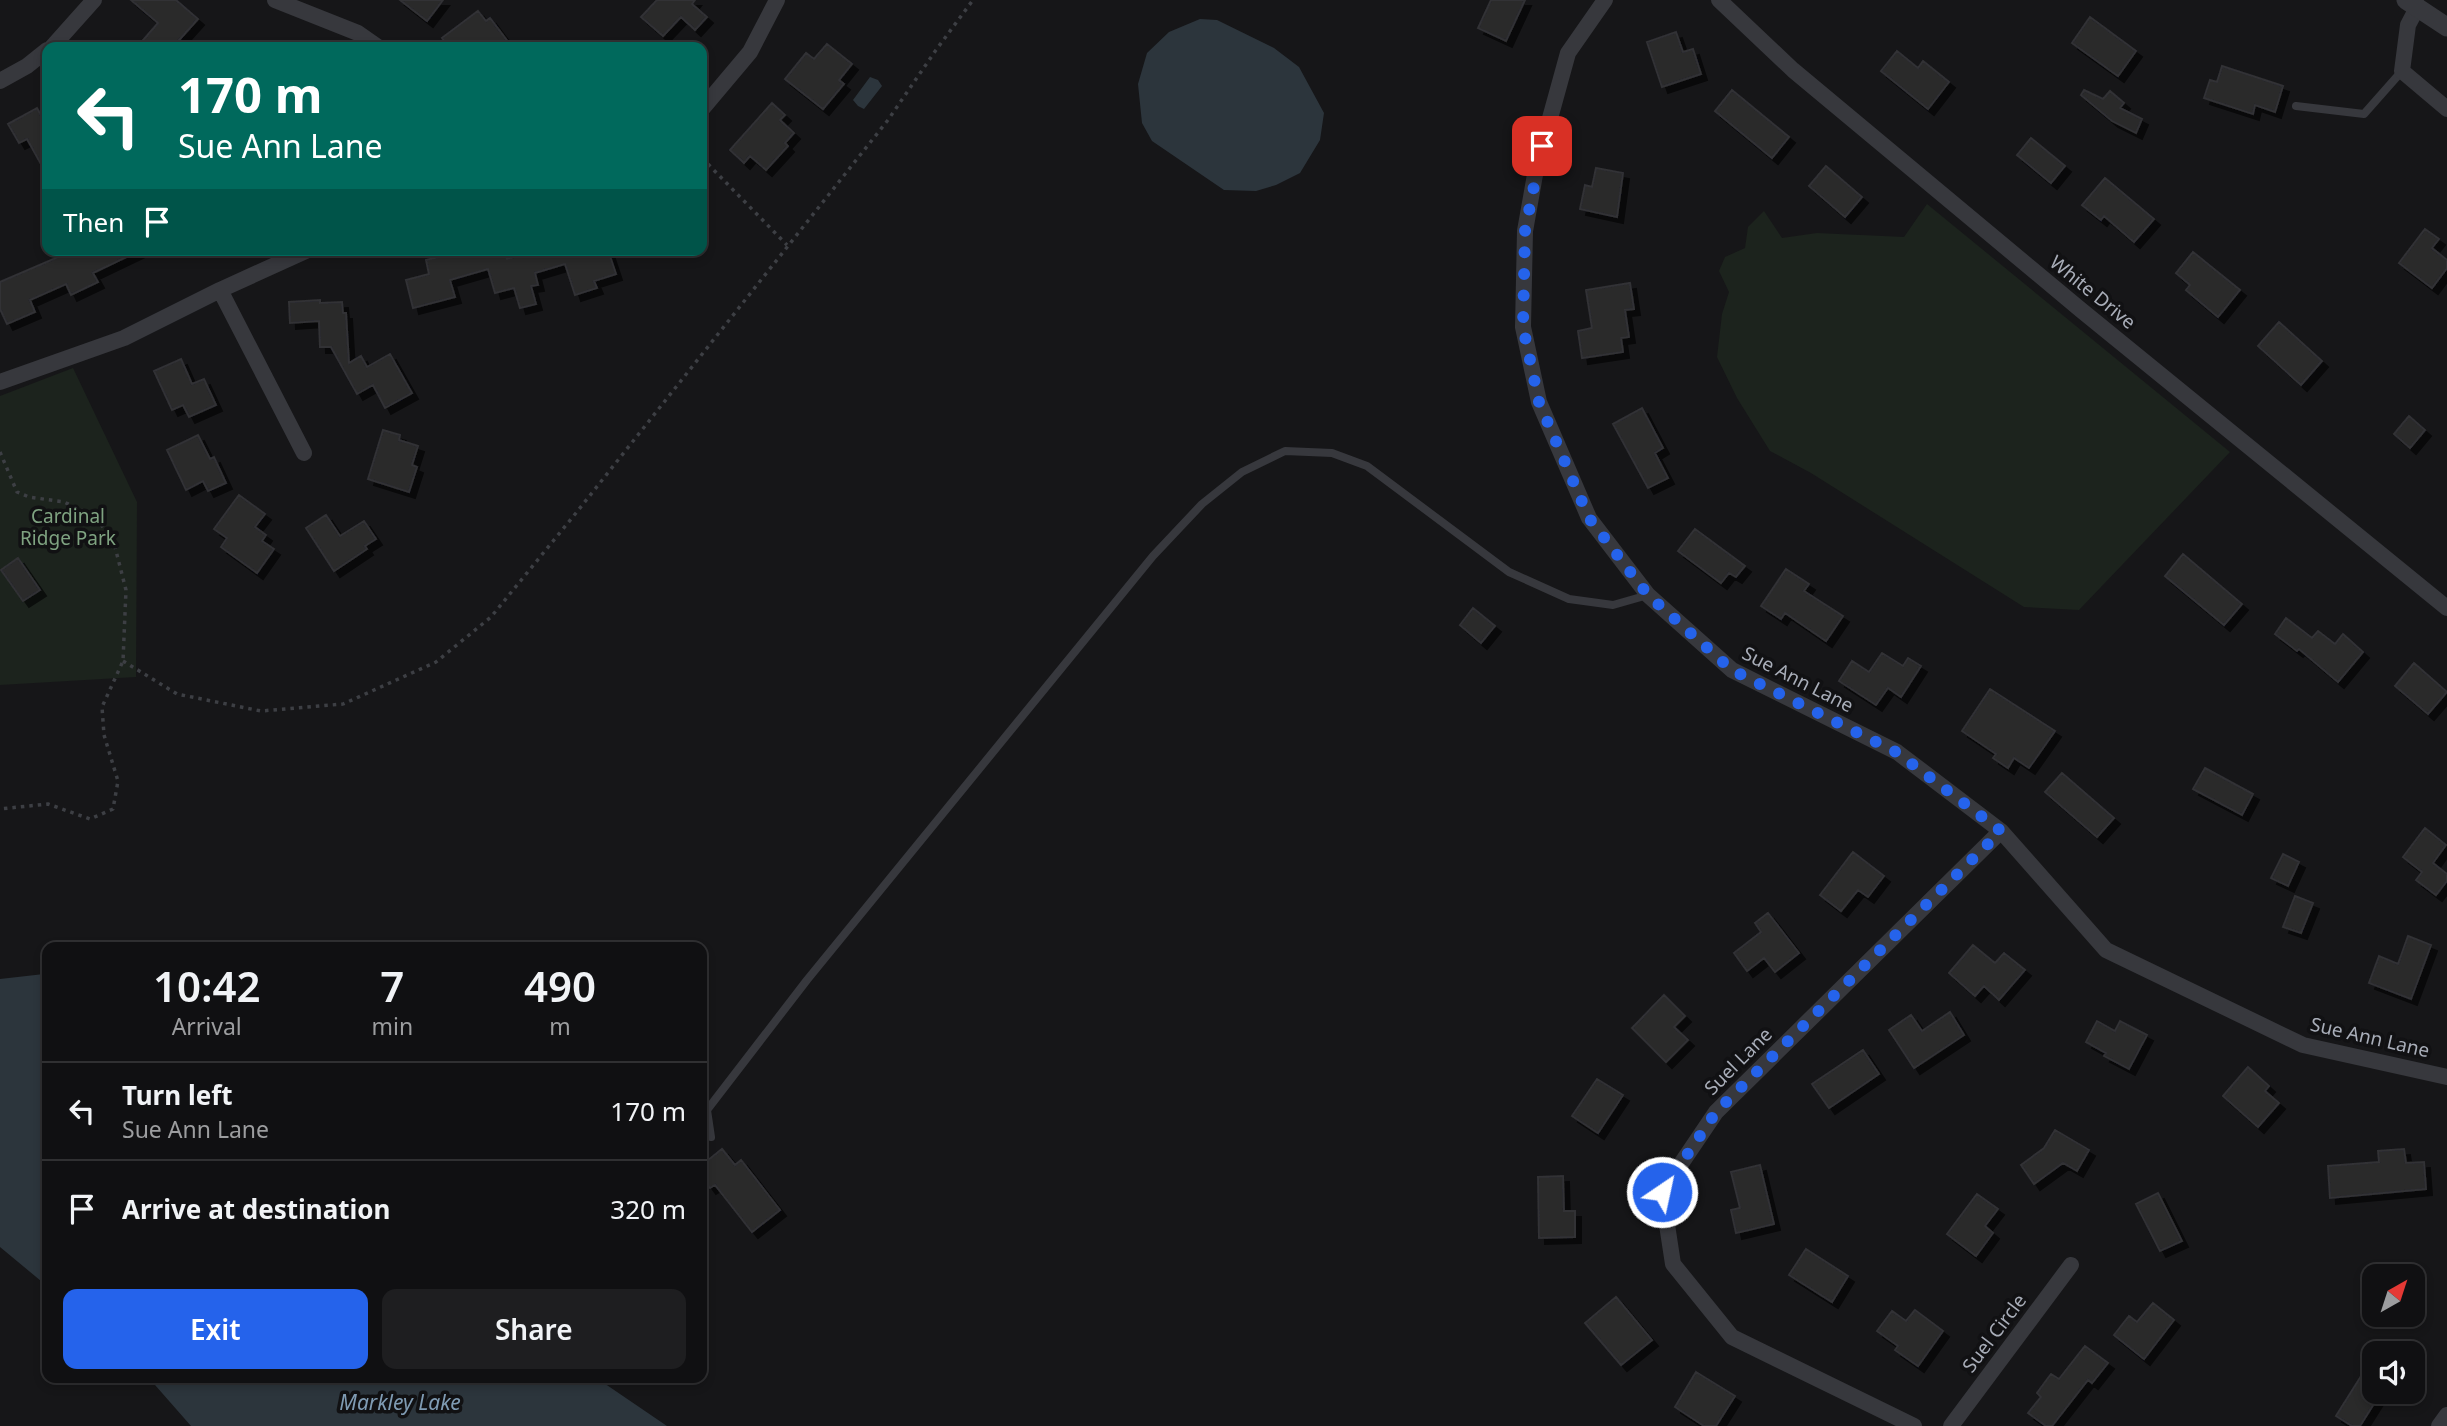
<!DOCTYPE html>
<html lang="en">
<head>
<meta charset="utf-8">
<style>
  body { margin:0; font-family:"Noto Sans",sans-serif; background:#1e1e20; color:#f1f3f6; height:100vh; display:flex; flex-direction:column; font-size:26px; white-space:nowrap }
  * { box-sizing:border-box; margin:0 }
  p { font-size:23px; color:#9c9d9f }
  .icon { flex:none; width:38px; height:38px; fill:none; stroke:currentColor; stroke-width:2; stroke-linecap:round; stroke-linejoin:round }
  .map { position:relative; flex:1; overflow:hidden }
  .drawer { position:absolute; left:42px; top:942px; width:665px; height:441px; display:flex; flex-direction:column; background:#101012; border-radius:14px; box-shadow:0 4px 10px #0003,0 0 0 2px #303032 }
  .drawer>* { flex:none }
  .banner { position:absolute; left:42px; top:42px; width:665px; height:214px; border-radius:14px; box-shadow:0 4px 10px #0003,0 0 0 2px #303032; background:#00695c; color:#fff; overflow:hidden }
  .needle { width:46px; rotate:39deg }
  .buttons { position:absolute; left:2362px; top:1264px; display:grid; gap:14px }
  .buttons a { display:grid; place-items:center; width:63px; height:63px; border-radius:14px; background:#101012; box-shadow:0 4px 10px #0003,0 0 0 2px #303032; font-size:35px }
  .pin { position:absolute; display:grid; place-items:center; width:60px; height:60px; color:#fff; margin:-30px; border-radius:14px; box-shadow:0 4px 10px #0006 }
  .me { position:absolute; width:77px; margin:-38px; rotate:34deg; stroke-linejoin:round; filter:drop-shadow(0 0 5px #0008) }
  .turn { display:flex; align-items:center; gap:24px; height:147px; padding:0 21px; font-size:32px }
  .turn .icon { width:91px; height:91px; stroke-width:2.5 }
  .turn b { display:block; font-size:49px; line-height:60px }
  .then { display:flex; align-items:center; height:66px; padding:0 21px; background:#0003; gap:14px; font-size:26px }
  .eta { display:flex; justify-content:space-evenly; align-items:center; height:119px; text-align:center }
  .eta b { font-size:42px; font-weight:600; line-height:49px }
  .primary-button { display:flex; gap:14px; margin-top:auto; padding:14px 21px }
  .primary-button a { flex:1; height:80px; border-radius:14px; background:#2563eb; color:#fff; font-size:28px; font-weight:600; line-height:80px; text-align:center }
  .primary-button a+a { background:#1e1e20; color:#f1f3f6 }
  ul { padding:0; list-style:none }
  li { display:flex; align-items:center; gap:21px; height:98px; padding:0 21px; border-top:2px solid #303032 }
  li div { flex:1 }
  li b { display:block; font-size:26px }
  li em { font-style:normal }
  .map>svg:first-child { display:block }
  .green { fill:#1c231d }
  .water { fill:#2c353c }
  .building { fill:#29292c; stroke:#303034; stroke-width:2; filter:url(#shadow) }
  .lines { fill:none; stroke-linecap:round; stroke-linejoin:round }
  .path { stroke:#3d3f44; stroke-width:3.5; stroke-dasharray:3.5 5; stroke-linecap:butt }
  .service { stroke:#37383d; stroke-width:8 }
  .minor { stroke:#37383d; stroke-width:16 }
  .tertiary { stroke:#37383d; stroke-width:19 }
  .route { stroke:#2563eb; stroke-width:12; stroke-dasharray:0 21.6 }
  .labels { text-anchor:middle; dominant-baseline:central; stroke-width:7; stroke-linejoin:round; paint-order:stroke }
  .street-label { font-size:19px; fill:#a8adb8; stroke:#111113 }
  .park-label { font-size:19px; fill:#7fa381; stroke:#111113 }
  .water-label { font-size:21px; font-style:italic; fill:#7f9bb3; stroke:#111113 }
</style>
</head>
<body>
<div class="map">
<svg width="2447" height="1426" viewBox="0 0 2447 1426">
  <defs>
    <filter id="shadow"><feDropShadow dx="6" dy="6" stdDeviation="0" flood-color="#0009"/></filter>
  </defs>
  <rect width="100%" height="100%" fill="#161618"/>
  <!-- green -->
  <path class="green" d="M1927 204 2230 452 2079 610 2024 607 1811 473 1770 451 1737 398 1717 357 1722 314 1729 292 1719 271 1725 257 1745 248 1748 227 1764 211 1782 238 1817 233 1904 237Z
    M73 368 137 502 136 677 0 685V396Z"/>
  <!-- water -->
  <path class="water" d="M1200 19 1217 20 1274 48 1299 67 1324 113 1320 140 1300 173 1276 185 1256 191 1224 190 1152 141 1142 123 1138 84 1147 53 1169 32Z
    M870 77 878 80 882 86 864 109 858 106 853 100Z
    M44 974 47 976V1286L0 1247V979Z
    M148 1377H595L667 1426H191Z"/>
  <!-- building -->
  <path class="building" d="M131 0H176L198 19 173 47H137L158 23Z
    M400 0H443L427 21Z
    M657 0H695L692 4 707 17 695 30 681 17 663 36 641 17Z
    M1491 0H1525L1506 41 1478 28Z
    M478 11 486 21 490 18 512 47H449L442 38Z
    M2090 17 2136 51 2118 76 2072 43Z
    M1676 32 1683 52 1693 49 1701 74 1662 87 1647 42Z
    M827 44 852 64 839 80 844 84 823 109 785 79 806 53 814 59Z
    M1897 51 1918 68 1923 61 1949 82 1928 109 1881 71Z
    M2222 66 2283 86 2275 112 2255 105 2253 114 2204 98 2210 80 2217 82Z
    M1732 90 1789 137 1772 158 1715 111Z
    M2084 90 2103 99 2110 91 2124 103 2120 108 2142 119 2136 133 2112 121 2081 95Z
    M772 103 785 115 780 120 794 133 785 143 788 146 766 170 750 156 744 163 730 150Z
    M37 108 47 126V175L27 139 19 143 8 124Z
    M2031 138 2065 166 2051 183 2017 155Z
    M1826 166 1862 197 1845 217 1809 186Z
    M1596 168 1623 173 1617 217 1580 209 1585 185 1592 187Z
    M2105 178 2154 219 2134 242 2104 216 2101 220 2082 205Z
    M2425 229 2439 239 2432 248 2447 260V268L2432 288 2399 263Z
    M61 250H141L93 273 98 282 71 295 66 284 30 300 35 312 7 324 0 309V282L63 255Z
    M476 250H504L507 259 536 250H608L616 274 594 281 597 288 575 295 565 264 535 273 538 285 531 286 536 304 520 308 514 288 495 293 488 269 450 280 455 297 413 308 406 280 429 274 426 260 455 253 456 256Z
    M2193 252 2240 290 2218 317 2186 290 2190 285 2176 273Z
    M1630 283 1634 309 1625 310 1629 337 1621 338 1623 352 1582 358 1578 331 1592 328 1586 290Z
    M320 300V303L342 302 343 313H346L349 363 361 356 367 367 390 354 412 393 385 408 373 385 357 394 331 347H320L319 321 290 323 289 302Z
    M2279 322 2322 361 2301 385 2258 346Z
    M181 359 192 384 204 379 216 405 189 417 183 405 172 410 154 371Z
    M1642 408 1663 448 1655 453 1668 478 1648 488 1613 424Z
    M2409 416 2425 430 2410 448 2394 434Z
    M383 430 400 435 399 440 418 446 412 465 417 467 409 492 368 479Z
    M198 435 210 459 214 457 226 483 208 491 203 481 186 490 167 450Z
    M239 495 265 514 255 527 266 535 262 541 274 549 257 573 221 547 227 538 214 529Z
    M326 515 340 536 364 521 376 539 365 546 367 549 334 571 306 528Z
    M1695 529 1745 566 1736 577 1729 573 1721 583 1678 551Z
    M2183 554 2242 604 2224 625 2165 576Z
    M18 558 40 590 23 601 1 570Z
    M1786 569 1809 584 1804 591 1843 616 1826 641 1785 613 1781 619 1761 606Z
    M1473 608 1495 626 1481 643 1460 625Z
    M2286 618 2312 638 2318 631 2335 644 2343 634 2363 652 2338 682 2299 649 2297 651 2275 634Z
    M1882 653 1903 666 1908 658 1921 666 1901 697 1888 688 1876 705 1839 681 1852 661 1869 672Z
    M2414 663 2447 692 2428 714 2395 686Z
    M1990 689 2055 731 2029 768 2014 758 2008 768 1993 758 1996 754 1962 731Z
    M2205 768 2253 794 2242 815 2193 789Z
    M2062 773 2114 818 2097 837 2045 792Z
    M2425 828 2446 845 2433 863 2447 874V881L2436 895 2416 880 2422 872 2403 857Z
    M1853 852 1884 876 1868 897 1858 890 1841 911 1820 895Z
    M2283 854 2299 862 2288 886 2271 878Z
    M2295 896 2313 903 2301 933 2283 927Z
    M1768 913 1799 953 1775 972 1764 958 1747 971 1734 953 1761 932 1755 923Z
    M2408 936 2431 945 2411 999 2369 983 2379 956 2398 964Z
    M1973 945 1995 963 2004 953 2025 970 1999 1000 1984 986 1975 996 1949 973Z
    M1664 995 1685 1016 1674 1027 1688 1040 1666 1062 1632 1028Z
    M1950 1012 1964 1035 1914 1068 1889 1030 1911 1015 1922 1031Z
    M2097 1021 2115 1031 2120 1021 2147 1035 2129 1069 2104 1056 2106 1053 2086 1042Z
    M1863 1050 1879 1074 1829 1108 1812 1084Z
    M2248 1067 2269 1086 2265 1091 2279 1103 2258 1127 2223 1096Z
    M1597 1079 1623 1095 1598 1133 1572 1116Z
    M2055 1130 2089 1150 2077 1171 2063 1163 2034 1184 2021 1165 2044 1148Z
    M722 1149 735 1165 741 1160 780 1210 752 1232 715 1185 710 1188 702 1177V1165Z
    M2404 1149 2406 1163 2424 1162 2426 1189 2330 1198 2328 1166 2379 1162 2378 1151Z
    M1760 1165 1774 1224 1736 1233 1731 1210 1740 1208 1731 1172Z
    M1563 1176 1564 1211H1575V1237L1539 1238 1538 1177Z
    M2158 1193 2182 1241 2160 1251 2136 1204Z
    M1977 1194 1998 1209 1985 1226 1993 1233 1976 1256 1947 1234Z
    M1806 1249 1848 1276 1832 1302 1789 1275Z
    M1616 1297 1652 1340 1621 1365 1585 1323Z
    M2153 1303 2174 1320 2144 1359 2114 1335 2129 1316 2137 1322Z
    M1915 1310 1943 1331 1918 1366 1895 1350 1898 1346 1877 1331 1892 1311 1906 1321Z
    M2085 1346 2108 1363 2092 1383 2088 1380 2052 1426H2046L2028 1413 2041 1397 2037 1393 2051 1374 2059 1379Z
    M2375 1354V1391H2382L2360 1426H2352L2336 1416Z
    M1696 1372 1735 1396 1716 1426H1704L1675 1407Z"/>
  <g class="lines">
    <!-- path -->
    <path class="path" d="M702 158 787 245
      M0 452 17 492 29 497 64 502 96 517 114 543 126 590 123 661 102 707 104 735 118 781 113 809 90 819 48 804 0 809
      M123 661 177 694 261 711 343 704 436 662 491 617 576 513 888 120 936 50 973 0"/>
    <!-- service -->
    <path class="service" d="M2296 106 2364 114 2402 71
      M711 1137 707 1110 807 980 1153 556 1202 504 1242 472 1285 451 1332 453 1367 466 1509 572 1569 599 1613 605 1648 595"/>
    <!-- minor -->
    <path class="minor" d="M275 0 358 33 378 47
      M1605 0 1568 53 1536 169 1525 231 1523 327 1539 402 1589 518 1648 595 1732 670 1897 752 2001 831 2106 950 2303 1045 2447 1077
      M1719 0 1793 70 2081 310 2447 608
      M2418 6 2408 25 2402 71 2447 109
      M52 47 94 0
      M0 81 27 66 47 50
      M702 109 750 52 777 0
      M220 290 304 453
      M0 382 124 338 220 290 308 250
      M1914 1426 1732 1337 1673 1264 1662 1192 1716 1112 2001 831
      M1951 1426 2071 1265
      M2439 1426 2447 1415"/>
    <!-- tertiary -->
    <path class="tertiary" d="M2406 0 2447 27"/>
  </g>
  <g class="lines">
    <!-- route -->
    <path class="route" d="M1542 146 1525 231 1523 327 1539 402 1589 518 1648 595 1732 670 1896 752 2001 831 1716 1112 1662 1192"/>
  </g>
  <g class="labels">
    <!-- street labels -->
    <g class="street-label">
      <text transform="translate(2093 292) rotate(39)">White Drive</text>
      <text transform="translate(1798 679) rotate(27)">Sue Ann Lane</text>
      <text transform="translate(2370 1037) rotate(13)">Sue Ann Lane</text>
      <text transform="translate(1738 1061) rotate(-45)">Suel Lane</text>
      <text transform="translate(1994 1333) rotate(-53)">Suel Circle</text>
    </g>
    <!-- park labels -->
    <g class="park-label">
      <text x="68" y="516">Cardinal<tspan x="68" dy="22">Ridge Park</tspan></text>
    </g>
    <!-- water labels -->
    <g class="water-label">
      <text x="400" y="1402">Markley Lake</text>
    </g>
  </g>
</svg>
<div class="buttons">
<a><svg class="needle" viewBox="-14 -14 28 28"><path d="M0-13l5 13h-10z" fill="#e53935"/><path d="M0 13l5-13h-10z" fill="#9c9d9f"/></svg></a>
<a><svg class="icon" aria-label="sound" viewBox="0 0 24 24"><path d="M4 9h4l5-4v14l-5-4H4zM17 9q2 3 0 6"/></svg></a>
</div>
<div class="pin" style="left:1542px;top:146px;background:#d93025"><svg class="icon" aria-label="arrive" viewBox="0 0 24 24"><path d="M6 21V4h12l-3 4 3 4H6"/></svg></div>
<svg class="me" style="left:1662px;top:1192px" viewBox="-20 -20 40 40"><circle r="17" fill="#2563eb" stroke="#fff" stroke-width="3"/><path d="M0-11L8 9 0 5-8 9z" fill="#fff"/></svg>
<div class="banner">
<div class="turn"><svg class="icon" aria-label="left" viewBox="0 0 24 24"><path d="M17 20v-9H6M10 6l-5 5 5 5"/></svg><div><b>170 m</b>Sue Ann Lane</div></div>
<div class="then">Then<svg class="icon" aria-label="arrive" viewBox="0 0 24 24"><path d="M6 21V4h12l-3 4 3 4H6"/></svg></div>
</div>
<section class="drawer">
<div class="eta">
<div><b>10:42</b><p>Arrival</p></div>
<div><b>7</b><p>min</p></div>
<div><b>490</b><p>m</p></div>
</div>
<ul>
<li><svg class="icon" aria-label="left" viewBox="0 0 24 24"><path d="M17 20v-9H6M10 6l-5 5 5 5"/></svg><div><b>Turn left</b><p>Sue Ann Lane</p></div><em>170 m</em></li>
<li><svg class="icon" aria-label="arrive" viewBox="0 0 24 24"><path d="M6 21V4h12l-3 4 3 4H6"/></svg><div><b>Arrive at destination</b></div><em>320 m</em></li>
</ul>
<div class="primary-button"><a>Exit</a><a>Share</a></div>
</section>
</div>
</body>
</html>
